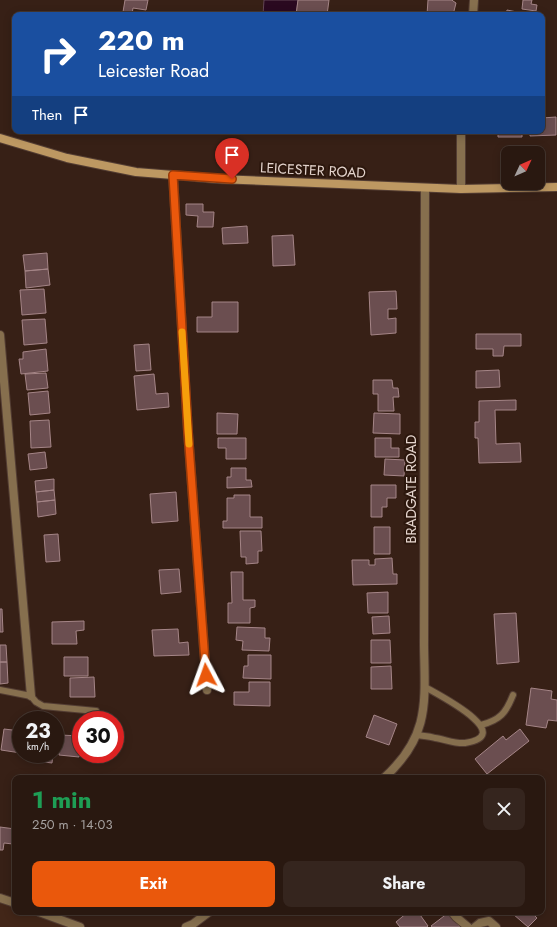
<!DOCTYPE html>
<html lang="en">
<head>
<meta charset="utf-8">
<style>
  body { margin:0; font-family:Jost,sans-serif; background:#35251e; color:#f1f3f6; height:100vh; display:flex; flex-direction:column; font-size:15px; white-space:nowrap }
  * { box-sizing:border-box; margin:0 }
  p { font-size:13px; color:#a5a09f }
  .icon { flex:none; width:22px; height:22px; fill:none; stroke:currentColor; stroke-width:2; stroke-linecap:round; stroke-linejoin:round }
  .map { position:relative; flex:1; overflow:hidden }
  .sheet { position:absolute; left:12px; top:775px; width:533px; height:140px; display:flex; flex-direction:column; background:#291810; border-radius:8px; box-shadow:0 2px 10px #0003,0 0 0 1px #453730 }
  .sheet>* { flex:none }
  .guide { position:absolute; left:12px; top:12px; width:533px; height:122px; border-radius:8px; box-shadow:0 2px 10px #0003,0 0 0 1px #453730; background:#1a4fa0; color:#fff; overflow:hidden }
  .needle { width:26px; rotate:46deg }
  .fabs { position:absolute; left:501px; top:146px; display:grid; gap:8px }
  .fabs a { display:grid; place-items:center; width:44px; height:44px; border-radius:8px; background:#291810; box-shadow:0 2px 10px #0003,0 0 0 1px #453730; font-size:20px }
  .speed { position:absolute; left:12px; top:711px; display:flex; gap:8px; font-size:20px; font-weight:700; text-align:center }
  .speed>* { display:grid; place-content:center; width:52px; height:52px; border-radius:50%; background:#291810; box-shadow:0 2px 10px #0003,0 0 0 1px #453730; line-height:1 }
  .speed small { font-size:10px; font-weight:400 }
  .speed .limit { border:6px solid #d22; background:#fff; color:#111 }
  .pin { position:absolute; display:grid; place-items:center; width:34px; height:34px; color:#fff; margin:-41px -17px; border-radius:50% 50% 50% 0; rotate:-45deg; box-shadow:0 0 4px #0007 }
  .pin .icon { rotate:45deg }
  .me { position:absolute; width:44px; margin:-22px; rotate:356deg; stroke-linejoin:round; filter:drop-shadow(0 0 3px #0008) }
  .turn { display:flex; align-items:center; gap:14px; height:84px; padding:0 20px; font-size:18px }
  .turn .icon { width:52px; height:52px; stroke-width:2.5 }
  .turn b { display:block; font-size:28px; line-height:34px }
  .then { display:flex; align-items:center; height:38px; padding:0 20px; background:#0003; gap:8px; font-size:15px }
  .round { display:grid; place-items:center; flex:none; width:42px; height:42px; border-radius:8px; background:#35251e }
  .summary { display:flex; align-items:center; justify-content:space-between; height:68px; padding:0 20px }
  h1 { font-size:24px; font-weight:700; line-height:30px; color:#1e9e55 }
  .action { display:flex; gap:8px; margin-top:auto; padding:8px 20px }
  .action a { flex:1; height:46px; border-radius:8px; background:#ea580c; color:#fff; font-size:16px; font-weight:700; line-height:46px; text-align:center }
  .action a+a { background:#35251e; color:#f1f3f6 }
  .map>svg:first-child { display:block }
  .built { fill:#422618 }
  .water { fill:#2a0920; stroke:#624654 }
  .building { fill:#6b4e50; stroke:#a58587 }
  .lines { fill:none; stroke-linecap:round; stroke-linejoin:round }
  .lane-casing { stroke:#533d33; stroke-width:8 }
  .street-casing { stroke:#533d33; stroke-width:10 }
  .secondary-casing { stroke:#533d33; stroke-width:10 }
  .lane { stroke:#866f4e; stroke-width:6 }
  .street { stroke:#866f4e; stroke-width:8 }
  .secondary { stroke:#bd9862; stroke-width:8 }
  .route-casing { stroke:#983908; stroke-width:10 }
  .route { stroke:#ea580c; stroke-width:7 }
  .slow { stroke:#f59e0b; stroke-width:7 }
  .labels { text-anchor:middle; dominant-baseline:central; stroke-width:4; stroke-linejoin:round; paint-order:stroke }
  .street-label { font-size:14px; fill:#e5d5ce; stroke:#2c170d }
</style>
</head>
<body>
<div class="map">
<svg width="557" height="927" viewBox="0 0 557 927">
  <rect width="100%" height="100%" fill="#372016"/>
  <!-- built -->
  <path class="built" d="M0 902 15 907V912H27L66 927H0Z"/>
  <!-- water -->
  <path class="water" d="M264 0H298L296 15H263Z"/>
  <!-- building -->
  <path class="building" d="M125 0H148L146 10 133 8 132 14 123 12Z
    M298 0H329L327 15H296Z
    M428 0H452L453 1 456 3 453 15H427Z
    M523 0H532L531 4 537 5 536 11 522 9Z
    M507 10 532 15H506Z
    M556 117V135L530 136V131H542V118Z
    M498 131H522V137H498Z
    M186 204H203V212H214L213 227H197L198 216 186 215Z
    M247 226 248 243 223 244 222 228Z
    M293 235 295 265 273 266 272 236Z
    M47 253 48 269 25 271 23 255Z
    M48 269 50 285 26 288 25 271Z
    M44 289 46 313 22 315 20 290Z
    M396 291 397 309H388V319L396 318V333L371 335 369 292Z
    M212 302H238V332H197V317H212Z
    M45 319 47 343 24 345 22 320Z
    M476 334H521V346H504L503 356H493V349H476Z
    M149 344 151 370 136 371 134 345Z
    M46 349 48 371 21 374 19 359H23V352Z
    M499 370 500 387 476 388V371Z
    M46 373 48 388 27 390 25 374Z
    M154 374 156 394 168 393 169 407 137 410 134 376Z
    M373 380H392L393 388H398L399 397H393L394 411H378V394H373Z
    M48 391 50 413 30 415 28 393Z
    M516 400V410H495L496 444 520 443 521 462 479 463 478 438H475V422H479V401Z
    M217 413 238 414 237 434H217Z
    M374 413 400 414V434L373 433Z
    M49 420 51 447 31 448 30 421Z
    M218 438H246V459H226V448H218Z
    M375 438H391V448H399V457H375Z
    M45 452 47 468 30 470 28 454Z
    M385 459 405 460 404 476 384 475Z
    M231 468H246V480H251L252 487 227 488V477H231Z
    M54 479V490L36 492 35 481Z
    M371 485H396V498H387V507H382V517H371Z
    M54 490 55 500 37 502 36 492Z
    M176 492 178 521 152 523 150 494Z
    M234 495H250V517H262V528H223V521H227V498H234Z
    M55 500 56 514 38 517 37 502Z
    M374 527H390V554H374Z
    M240 531H261L262 551H258V563L246 564V557H241Z
    M58 534 60 561 46 562 44 535Z
    M392 558 393 574H397V584L353 585 352 560H369V565H375V559Z
    M179 569 181 592 161 594 159 570Z
    M231 572H243V600H255V607L250 608V623H228V603H232Z
    M388 592V613H368L367 593Z
    M0 609H2L3 632H0Z
    M516 613 519 662 497 664 494 614Z
    M389 616 390 633 373 634 372 617Z
    M84 621V630L76 631 77 644H52V622Z
    M237 627 265 628V638H270L269 651 242 650 243 641 236 640Z
    M178 629 179 643 188 642 189 655 154 656 152 630Z
    M371 640H390L391 663H371Z
    M0 645H6L7 662H0Z
    M248 655H271V679L243 678 244 666H248Z
    M64 657H88V676H64Z
    M0 662H7L8 683 0 684Z
    M391 666 392 689H371V667Z
    M94 677 95 697H70V678Z
    M249 682H270V706L234 705V692H249Z
    M531 688 552 691 551 699 557 700V721L548 720 546 728 526 725Z
    M374 715 397 724 389 745 366 737Z
    M4 729 21 731V753L1 750Z
    M520 729 529 741 487 774 475 759 503 736 506 740Z
    M60 735 81 736 79 757 59 755Z
    M30 754H53L52 763 29 760Z
    M0 827 15 829 13 844 4 843 3 850H0Z
    M408 912H418L428 926 427 927H400L396 922Z
    M515 912H531L537 918 528 927 513 914Z
    M448 913 460 927H432L431 926Z"/>
  <g class="lines">
    <defs>
      <path id="lane" d="M0 690 31 696 36 702 43 706 96 711
        M481 725C500 720 506 713 513 695
        M416 735C423 736 429 736 435 738 444 739 455 744 465 743 518 735 437 694 425 687"/>
      <path id="street" d="M473 15 474 0
        M173 175 188 432 207 690
        M461 189V131
        M0 335 31 696
        M384 778C430 736 425 703 424 646L425 188
        M0 898 15 903
        M39 912 80 927
        M452 912 456 917 468 927
        M186 927 193 924 209 912
        M475 927 480 923 489 921 496 927"/>
      <path id="secondary" d="M0 138 67 158 136 172 173 175 217 179 461 189 557 187"/>
    </defs>
    <!-- lane casing -->
    <use href="#lane" class="lane-casing"/>
    <!-- street casing -->
    <use href="#street" class="street-casing"/>
    <!-- secondary casing -->
    <use href="#secondary" class="secondary-casing"/>
    <!-- lane -->
    <use href="#lane" class="lane"/>
    <!-- street -->
    <use href="#street" class="street"/>
    <!-- secondary -->
    <use href="#secondary" class="secondary"/>
  </g>
  <g class="lines">
    <defs>
      <path id="route" d="M206 675 188 432 173 175 232 179"/>
    </defs>
    <!-- route casing -->
    <use href="#route" class="route-casing"/>
    <!-- route -->
    <use href="#route" class="route"/>
    <!-- slow -->
    <path class="slow" d="M182 332 189 444"/>
  </g>
  <g class="labels">
    <!-- street labels -->
    <g class="street-label">
      <text transform="translate(313 170) rotate(3)">LEICESTER ROAD</text>
      <text transform="translate(411 489) rotate(-90)">BRADGATE ROAD</text>
    </g>
  </g>
</svg>
<div class="fabs">
<a><svg class="needle" viewBox="-14 -14 28 28"><path d="M0-13l5 13h-10z" fill="#e53935"/><path d="M0 13l5-13h-10z" fill="#a5a09f"/></svg></a>
</div>
<div class="speed"><div>23<small>km/h</small></div><div class="limit">30</div></div>
<div class="pin" style="left:232px;top:179px;background:#d93025"><svg class="icon" aria-label="arrive" viewBox="0 0 24 24"><path d="M6 21V4h12l-3 4 3 4H6"/></svg></div>
<svg class="me" style="left:206px;top:675px" viewBox="-20 -20 40 40"><path d="M0-17L14 15 0 8-14 15z" fill="#ea580c" stroke="#fff" stroke-width="4"/></svg>
<div class="guide">
<div class="turn"><svg class="icon" aria-label="right" viewBox="0 0 24 24"><path d="M7 20v-9h11M14 6l5 5-5 5"/></svg><div><b>220 m</b>Leicester Road</div></div>
<div class="then">Then<svg class="icon" aria-label="arrive" viewBox="0 0 24 24"><path d="M6 21V4h12l-3 4 3 4H6"/></svg></div>
</div>
<section class="sheet">
<div class="summary"><div><h1>1 min</h1><p>250 m · 14:03</p></div><a class="round"><svg class="icon" aria-label="close" viewBox="0 0 24 24"><path d="M6 6l12 12M18 6L6 18"/></svg></a></div>
<div class="action"><a>Exit</a><a>Share</a></div>
</section>
</div>
</body>
</html>
